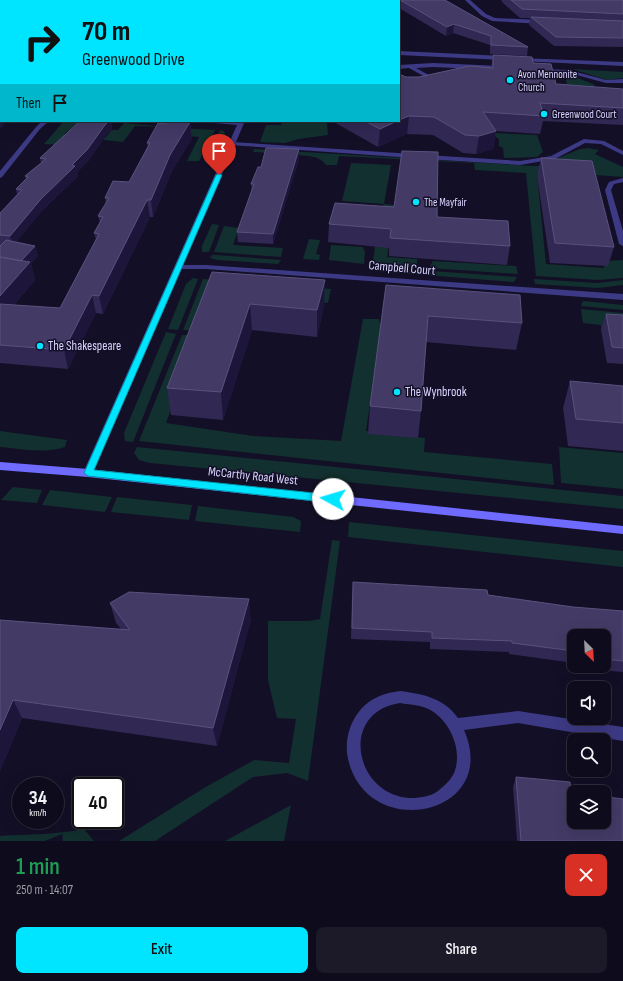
<!DOCTYPE html>
<html lang="en">
<head>
<meta charset="utf-8">
<style>
  body { margin:0; font-family:"Sofia Sans Condensed",sans-serif; background:#1c1929; color:#f1f3f6; height:100vh; display:flex; flex-direction:column; font-size:15px; white-space:nowrap }
  * { box-sizing:border-box; margin:0 }
  p { font-size:13px; color:#9b9ba3 }
  .icon { flex:none; width:22px; height:22px; fill:none; stroke:currentColor; stroke-width:2; stroke-linecap:round; stroke-linejoin:round }
  .map { position:relative; height:841px; overflow:hidden }
  .side { display:flex; flex-direction:column; background:#0e0b1c; flex:1 }
  .side>* { flex:none }
  .banner { position:absolute; left:0px; top:0px; width:400px; height:122px; box-shadow:0 4px 16px #0002,0 0 0 1px #2e2b3b; background:#00e5ff; color:#111; overflow:hidden }
  .needle { width:26px; rotate:156deg }
  .controls { position:absolute; left:567px; top:629px; display:grid; gap:8px }
  .controls a { display:grid; place-items:center; width:44px; height:44px; border-radius:8px; background:#0e0b1c; box-shadow:0 4px 16px #0002,0 0 0 1px #2e2b3b; font-size:20px }
  .speed { position:absolute; left:12px; top:777px; display:flex; gap:8px; font-size:20px; font-weight:700; text-align:center }
  .speed>* { display:grid; place-content:center; width:52px; height:52px; border-radius:50%; background:#0e0b1c; box-shadow:0 4px 16px #0002,0 0 0 1px #2e2b3b; line-height:1 }
  .speed small { font-size:10px; font-weight:400 }
  .speed .limit { border:2px solid #111; border-radius:6px; background:#fff; color:#111 }
  .pin { position:absolute; display:grid; place-items:center; width:34px; height:34px; color:#fff; margin:-41px -17px; border-radius:50% 50% 50% 0; rotate:-45deg; box-shadow:0 0 4px #0007 }
  .pin .icon { rotate:45deg }
  .me { position:absolute; width:44px; margin:-22px; rotate:276deg; stroke-linejoin:round; filter:drop-shadow(0 0 3px #0008) }
  .turn { display:flex; align-items:center; gap:14px; height:84px; padding:0 16px; font-size:18px }
  .turn .icon { width:52px; height:52px; stroke-width:2.5 }
  .turn b { display:block; font-size:28px; line-height:34px }
  .then { display:flex; align-items:center; height:38px; padding:0 16px; background:#0003; gap:8px; font-size:15px }
  .round { display:grid; place-items:center; flex:none; width:42px; height:42px; border-radius:8px; background:#1c1929 }
  .head { display:flex; align-items:center; justify-content:space-between; height:68px; padding:0 16px }
  h1 { font-size:24px; font-weight:600; line-height:30px; color:#1e9e55 }
  .action { display:flex; gap:8px; margin-top:auto; padding:8px 16px }
  .action a { flex:1; height:46px; border-radius:8px; background:#00e5ff; color:#111; font-size:16px; font-weight:600; line-height:46px; text-align:center }
  .action a+a { background:#1c1929; color:#f1f3f6 }
  .map>svg:first-child { display:block }
  .green { fill:#12302f }
  .lines { fill:none; stroke-linecap:round; stroke-linejoin:round }
  .lane { fill:#3d3a85; fill-rule:evenodd }
  .street { fill:#3d3a85; fill-rule:evenodd }
  .secondary { fill:#6f6bff; fill-rule:evenodd }
  .wall { fill:#312854 }
  .shaded-wall { fill:#1d163a }
  .building { fill:#433a66; stroke:#5a527e }
  .route { fill:#00e5ff; stroke:#0095a6 }
  .poi-dot { fill:#00e5ff; stroke:#130f26; stroke-width:1.5 }
  .labels { text-anchor:middle; dominant-baseline:central; stroke-width:3; stroke-linejoin:round; paint-order:stroke }
  .far-poi-label { font-size:11px; fill:#d9d4ff; stroke:#130f26; text-anchor:start }
  .street-label { font-size:13px; fill:#d9d4ff; stroke:#130f26 }
  .poi-label { font-size:13px; fill:#d9d4ff; stroke:#130f26; text-anchor:start }
</style>
</head>
<body>
<div class="map">
<svg width="623" height="841" viewBox="0 0 623 841">
  <rect width="100%" height="100%" fill="#130f26"/>
  <!-- green -->
  <path class="green" d="M572 69 623 72V78L607 80Z
    M567 74 593 84 595 86 592 95 567 85 565 75Z
    M64 121H114L110 125 77 124 64 134 97 140 64 145 44 144Z
    M283 121 327 122 328 135 299 139 285 143 260 142 266 125H281Z
    M124 123 167 127 135 126 123 142 103 140 112 130H118Z
    M180 128 215 130 199 161H187L199 137 176 135Z
    M220 130 224 131 225 134 213 162H204Z
    M494 133 537 135 543 152 537 157 504 158 503 148 499 146V139L494 136Z
    M588 148 599 150 595 154 623 167V177L595 175 586 178 537 174 546 264 603 268 608 261 623 260V278L598 280 536 276 526 173 475 170 474 163 339 156 337 165H326C319 154 303 156 291 155L290 154 253 152 254 149 533 166H539L580 149Z
    M351 163 391 165 384 204 395 205 387 257 417 259V267L376 264 373 261 380 209 384 204 342 201Z
    M212 224 219 225 209 252H202V246Z
    M224 226 239 228 233 245 283 248 281 257 214 252Z
    M309 239 320 240 316 254 320 255 319 260 303 259Z
    M331 245 363 247 365 252 364 264 329 260Z
    M212 255H217L281 260 278 264 217 260 210 258Z
    M433 261 516 266 518 274 429 268Z
    M374 267 517 277 514 282 374 271Z
    M193 278 198 279 178 330 168 329 186 284Z
    M203 279 331 289 328 303 297 300 199 331 183 330Z
    M534 279 597 283 623 280V285L598 288 535 284Z
    M583 301 623 305V310L581 306Z
    M581 309 623 313V327L616 331 601 329V325L583 323Z
    M363 319H379L381 328 366 431 425 438 424 452 552 464 554 485 139 441 182 335H198L166 423 253 436 341 441Z
    M166 332 176 334 133 442 125 441 124 433Z
    M0 431 67 440 65 447C44 454 22 449 0 447Z
    M137 447 623 496V509L150 463 139 460 134 453Z
    M559 447 623 453V489L561 483Z
    M13 487 42 490 37 503 1 500Z
    M50 490 112 497 105 512 42 505Z
    M117 497 192 505 189 520 111 512Z
    M198 506 293 517 301 521 300 532 195 521Z
    M349 522 623 551V567L348 537Z
    M332 540 340 541 308 781 287 773 253 777 155 841H119L204 788 254 760 289 763 296 719 277 718 268 680V621H309L320 619Z
    M291 805 284 841H225Z
    M84 829 94 841H63L62 834 45 841H0V836C28 834 56 835 84 829Z"/>
  <g class="lines">
    <!-- lane -->
    <path class="lane" d="M399 51 503 56 506 58 503 60 399 55Z
      M518 58 623 62V66L520 61 518 60Z
      M433 63 501 66 504 68 501 70 433 67 416 68 438 80 439 81 436 83 409 68 399 69V65Z
      M540 69 569 70 606 80 623 79V83H606L569 73 538 72 537 71Z
      M584 139 604 141 623 151V155L601 144 585 143 555 159 520 165 426 159 423 157 426 155 520 161 551 156Z
      M232 142 413 154 416 156 413 158 230 145V143Z
      M623 178V182L614 184 611 190 623 231V246L619 244 605 190 609 182Z"/>
    <!-- street -->
    <path class="street" d="M465 0H470L486 14 495 18 542 20 545 22 542 24 492 21 482 16Z
      M42 121H49L40 129 2 177 0 178V171L36 127Z
      M211 121H245L183 265H206L623 294V300L206 269H181L93 473 92 476H84L83 473 237 125 214 123Z
      M400 691C423 694 444 698 458 718L518 711 623 727V741L518 723 464 730C500 812 378 841 351 769 346 755 345 743 350 728 359 705 375 694 400 691ZM400 703C411 705 423 705 432 711 451 723 463 751 454 773 451 780 444 786 438 791 430 797 419 798 409 798 354 794 339 712 400 703Z"/>
    <!-- secondary -->
    <path class="secondary" d="M0 462 88 469 623 526V534L88 477 0 470Z"/>
  </g>
  <!-- wall -->
  <path class="wall" d="M181 0H270L269 1H184Z
    M353 0H445L528 47 527 56 490 54V45L453 33 446 36 399 8V1H351Z
    M501 0H623V47L554 46 529 25 530 18H520L503 3Z
    M493 55 533 63 556 84 623 89V125L543 121 540 134 496 131 493 149 476 154 463 153 433 135 407 134 378 147 332 121H399L406 77H419L491 68Z
    M80 121H111L112 130 106 135 89 160 77 172 78 176 43 210 16 242 35 246 38 256 31 264 35 280 14 305 60 308 96 240 94 233 100 223 98 216 106 204 105 198 129 182 148 148 147 143 166 124 190 122 192 138 172 171 153 217H150L103 314 96 313 68 369 0 363V246L1 245H0V213L17 194 16 189 26 179 25 176 41 163 40 158Z
    M299 149V159L273 244 238 242 237 232 252 192 251 184 261 167Z
    M541 158 614 247 608 266 550 263 537 176Z
    M437 217 510 246 507 265 389 256V248L328 242 329 224Z
    M212 272 325 280 324 306 317 337 252 330 223 420 171 415 167 388Z
    M386 285 522 323 516 350 426 342 421 411 418 438 368 434 370 406Z
    M606 314 623 315V364L607 363 601 330Z
    M570 381 623 386V451L568 446 563 408Z
    M352 593 488 595 573 607 623 611V672L590 669 589 666H604V636H574V663L509 654V652L430 649V642L351 639Z
    M110 603 251 619 217 746 22 718 0 771V620L121 629 116 623Z
    M516 777 572 797 604 822V804L608 797 623 841H517L513 787Z"/>
  <!-- shaded-wall -->
  <path class="shaded-wall" d="M65 0H77L75 1H64Z
    M148 0H158L157 1H147Z
    M261 0H270L269 1H260Z
    M384 0H394V1H381Z
    M454 24 453 33 446 36 447 27Z
    M1 76V89L0 90V78Z
    M1 115V121H6L0 130V117Z
    M409 116 407 134 378 147 380 129 397 121H399V120Z
    M109 121H111L112 130 106 135 89 160 77 172 78 176 43 210 13 246 10 236 41 199 72 165 105 125Z
    M190 122 192 138 172 171 153 217 151 200 170 155Z
    M496 131 493 149 476 154 479 136Z
    M299 149V159L273 244V234Z
    M147 200 150 217 103 314 99 296Z
    M35 246 38 256 31 264 35 280 0 321V296L19 262Z
    M325 280 324 306 317 337V310Z
    M92 295 96 313 68 369 64 350Z
    M250 304 252 330 223 420 221 392Z
    M249 599 251 619 217 746 213 728Z
    M13 700 22 718 0 771V730Z"/>
  <!-- building -->
  <path class="building" d="M36 0H65L64 1H35Z
    M120 0H148L147 1H119Z
    M208 0H261L260 1H211Z
    M353 0H384L381 1H351Z
    M400 0H445L528 47 491 45V36L454 24 447 27Z
    M511 0H623V14L522 9Z
    M531 17 623 21V38L556 37Z
    M1 36V65L0 66V37Z
    M493 55 532 57 533 63 551 64 556 84 623 89V108L540 103 544 116 483 112 496 131 479 136 465 135 434 117 409 116 399 120V74L406 77H419L469 66 493 68Z
    M0 71H1V76L0 78Z
    M0 86H1V115L0 117Z
    M80 121H109L105 125 87 150 72 165 75 166 41 199 10 236 0 235V213L22 190 16 189 28 177 25 176 46 159 40 158Z
    M168 121 190 122 170 155 151 200H147L99 296 92 295 64 350 0 345V304L60 308 99 234 94 233 103 217 98 216 109 198H105L113 181 129 182 150 143H147L158 123 166 124Z
    M365 121H397L380 129Z
    M266 148 299 149 273 234 237 232 254 184H251L258 167H261Z
    M402 151 438 152 437 217 508 221 510 246 390 238 391 229 329 224 335 203 394 207Z
    M541 158 592 161 614 247 555 243Z
    M6 240 35 246 21 261 0 257V246Z
    M0 257 30 262 0 296Z
    M212 272 325 280 317 310 250 304 221 392 167 388Z
    M386 285 520 295 522 323 428 316 421 411 370 406Z
    M606 314 623 315V348L612 347Z
    M570 381 623 386V423L576 419Z
    M353 582 487 590 488 595 573 607 623 611V661L604 659V636H574V651L512 643V641L432 638V632L352 628Z
    M129 592 249 599 213 728 13 700 0 730V620L130 630 110 603Z
    M516 777 570 782 572 797 574 798V822H604V816L610 819 608 797 623 799V841H521Z"/>
  <!-- route -->
  <path class="route" d="M219 173 222 175 94 470 333 495 338 499 337 502 333 503 88 476 84 473 216 175Z"/>
  <!-- markers -->
  <g class="poi-dot">
    <circle cx="510" cy="80" r="4"/>
    <circle cx="544" cy="114" r="4"/>
    <circle cx="416" cy="202" r="4"/>
    <circle cx="40" cy="346" r="4"/>
    <circle cx="397" cy="392" r="4"/>
  </g>
  <g class="labels">
    <!-- far-poi labels -->
    <g class="far-poi-label">
      <text x="518" y="74">Avon Mennonite<tspan x="518" dy="13">Church</tspan></text>
      <text x="552" y="114">Greenwood Court</text>
      <text x="424" y="202">The Mayfair</text>
    </g>
    <!-- street labels -->
    <g class="street-label">
      <text transform="translate(402 268) rotate(5)">Campbell Court</text>
      <text transform="translate(253 476) rotate(6)">McCarthy Road West</text>
    </g>
    <!-- poi labels -->
    <g class="poi-label">
      <text x="48" y="346">The Shakespeare</text>
      <text x="405" y="392">The Wynbrook</text>
    </g>
  </g>
</svg>
<div class="controls">
<a><svg class="needle" viewBox="-14 -14 28 28"><path d="M0-13l5 13h-10z" fill="#e53935"/><path d="M0 13l5-13h-10z" fill="#9b9ba3"/></svg></a>
<a><svg class="icon" aria-label="sound" viewBox="0 0 24 24"><path d="M4 9h4l5-4v14l-5-4H4zM17 9q2 3 0 6"/></svg></a>
<a><svg class="icon" aria-label="search" viewBox="0 0 24 24"><circle cx="10" cy="10" r="6"/><path d="M15 15l6 6"/></svg></a>
<a><svg class="icon" aria-label="layers" viewBox="0 0 24 24"><path d="M12 4l9 5-9 5-9-5zM3 14l9 5 9-5"/></svg></a>
</div>
<div class="speed"><div>34<small>km/h</small></div><div class="limit">40</div></div>
<div class="pin" style="left:219px;top:175px;background:#d93025"><svg class="icon" aria-label="arrive" viewBox="0 0 24 24"><path d="M6 21V4h12l-3 4 3 4H6"/></svg></div>
<svg class="me" style="left:333px;top:499px" viewBox="-20 -20 40 40"><circle r="19" fill="#fff"/><path d="M0-13L10 11 0 6-10 11z" fill="#00e5ff"/></svg>
<div class="banner">
<div class="turn"><svg class="icon" aria-label="right" viewBox="0 0 24 24"><path d="M7 20v-9h11M14 6l5 5-5 5"/></svg><div><b>70 m</b>Greenwood Drive</div></div>
<div class="then">Then<svg class="icon" aria-label="arrive" viewBox="0 0 24 24"><path d="M6 21V4h12l-3 4 3 4H6"/></svg></div>
</div>
</div>
<section class="side">
<div class="head"><div><h1>1 min</h1><p>250 m · 14:07</p></div><a class="round" style="background:#d93025;color:#fff"><svg class="icon" aria-label="close" viewBox="0 0 24 24"><path d="M6 6l12 12M18 6L6 18"/></svg></a></div>
<div class="action"><a>Exit</a><a>Share</a></div>
</section>
</body>
</html>
